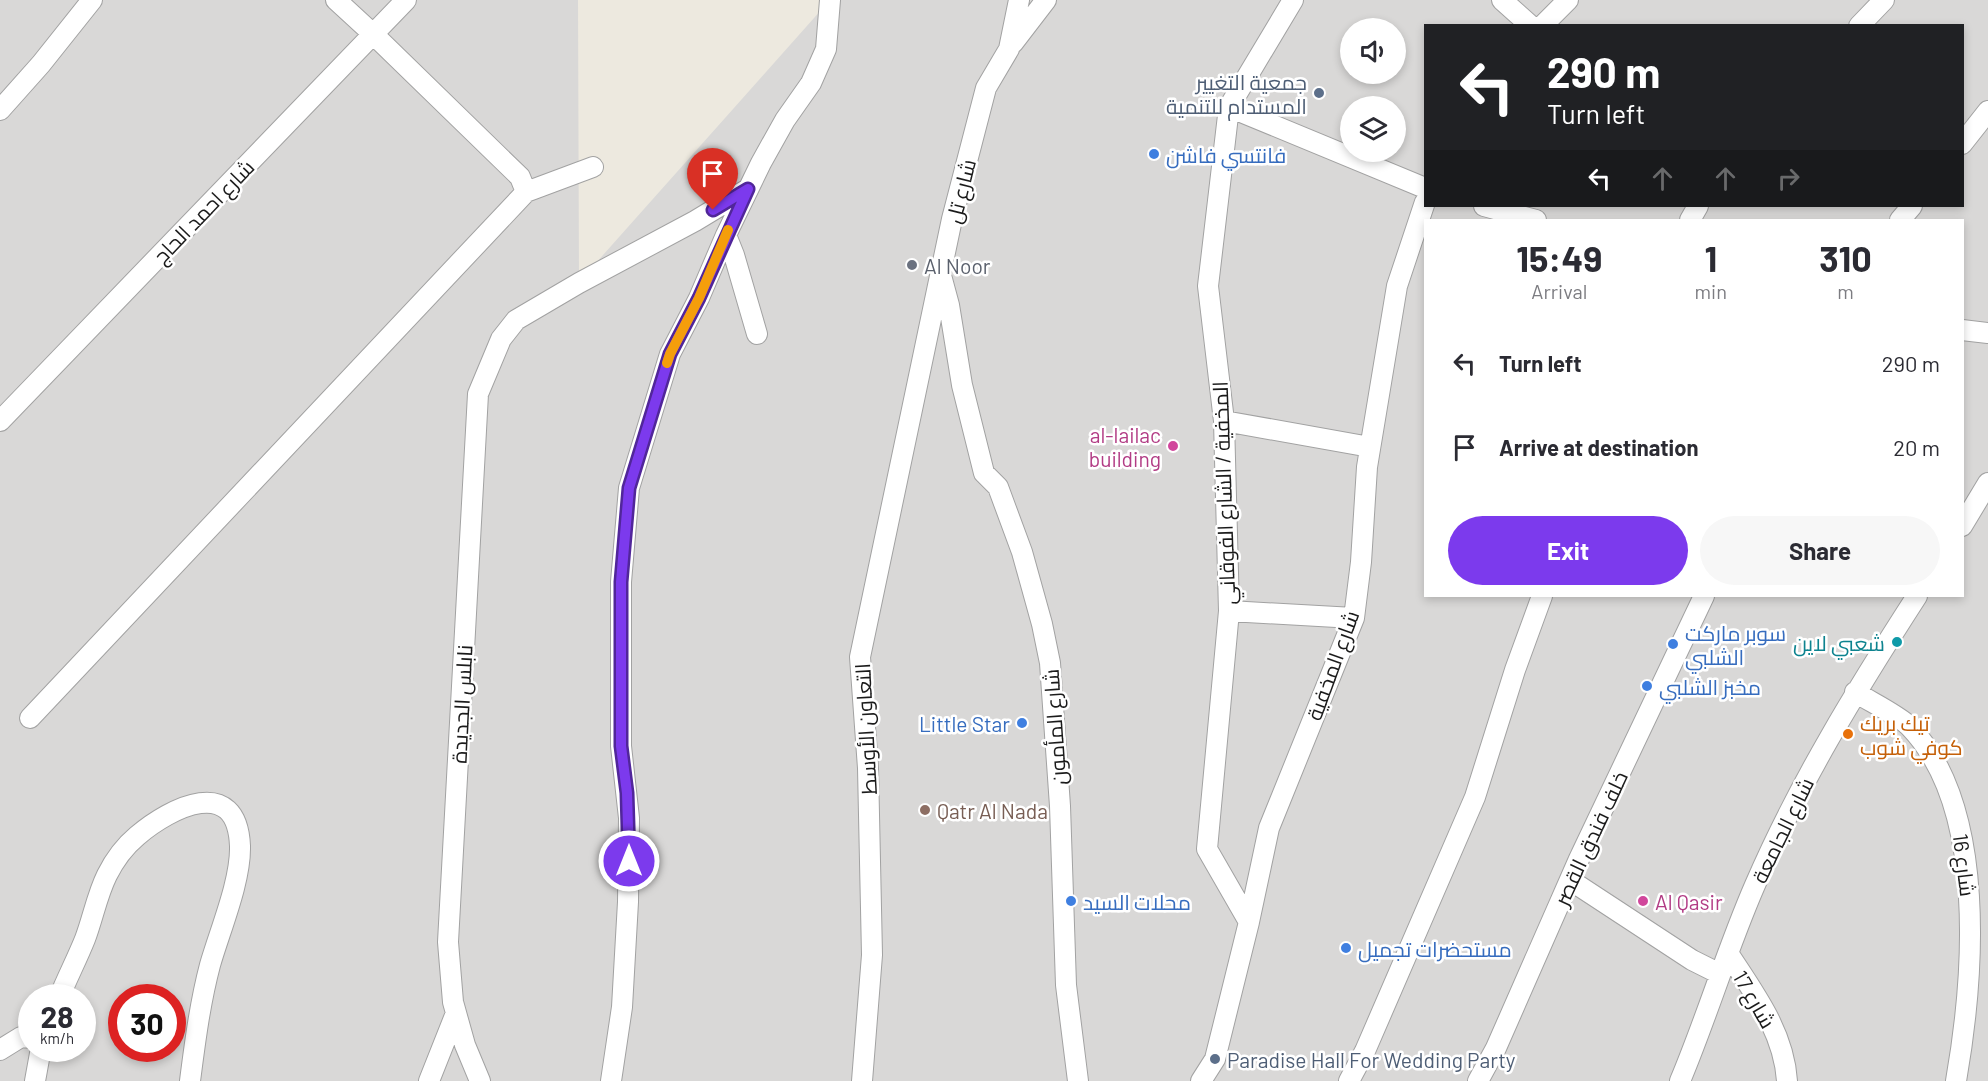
<!DOCTYPE html>
<html lang="en">
<head>
<meta charset="utf-8">
<style>
  body { margin:0; font-family:Barlow,Cairo,sans-serif; background:#f7f7f7; color:#2b2b33; height:100vh; display:flex; flex-direction:column; font-size:22px; white-space:nowrap }
  * { box-sizing:border-box; margin:0 }
  p { font-size:20px; color:#7c7c81 }
  .icon { flex:none; width:33px; height:33px; fill:none; stroke:currentColor; stroke-width:2; stroke-linecap:round; stroke-linejoin:round }
  .map { position:relative; flex:1; overflow:hidden }
  .drawer { position:absolute; left:1424px; top:219px; width:540px; height:378px; display:flex; flex-direction:column; background:#fff; border-radius:0px; box-shadow:0 3px 9px #0003 }
  .drawer>* { flex:none }
  .hud { position:absolute; left:1424px; top:24px; width:540px; height:183px; border-radius:0px; box-shadow:0 3px 9px #0003; background:#202124; color:#fff; overflow:hidden }
  .tools { position:absolute; left:1340px; top:18px; display:grid; gap:12px }
  .tools a { display:grid; place-items:center; width:66px; height:66px; border-radius:50%; background:#fff; box-shadow:0 3px 9px #0003; font-size:30px }
  .speed { position:absolute; left:18px; top:984px; display:flex; gap:12px; font-size:30px; font-weight:700; text-align:center }
  .speed>* { display:grid; place-content:center; width:78px; height:78px; border-radius:50%; background:#fff; box-shadow:0 3px 9px #0003; line-height:1 }
  .speed small { font-size:15px; font-weight:400 }
  .speed .limit { border:9px solid #d22; background:#fff; color:#111 }
  .pin { position:absolute; display:grid; place-items:center; width:51px; height:51px; color:#fff; margin:-62px -26px; border-radius:50% 50% 50% 0; rotate:-45deg; box-shadow:0 0 6px #0007 }
  .pin .icon { rotate:45deg }
  .me { position:absolute; width:66px; margin:-33px; rotate:0deg; stroke-linejoin:round; filter:drop-shadow(0 0 4px #0008) }
  .turn { display:flex; align-items:center; gap:21px; height:126px; padding:0 24px; font-size:27px }
  .turn .icon { width:78px; height:78px; stroke-width:2.5 }
  .turn b { display:block; font-size:42px; line-height:51px }
  .lanes { display:flex; align-items:center; height:57px; padding:0 24px; background:#0003; justify-content:center; gap:30px; direction:ltr }
  .lanes .off { opacity:.35 }
  .eta { display:flex; justify-content:space-evenly; align-items:center; height:102px; text-align:center }
  .eta b { font-size:36px; font-weight:700; line-height:42px }
  .cta { display:flex; gap:12px; margin-top:auto; padding:12px 24px }
  .cta a { flex:1; height:69px; border-radius:36px; background:#7c3aed; color:#fff; font-size:24px; font-weight:700; line-height:69px; text-align:center }
  .cta a+a { background:#f7f7f7; color:#2b2b33 }
  ul { padding:0; list-style:none }
  li { display:flex; align-items:center; gap:18px; height:84px; padding:0 24px }
  li div { flex:1 }
  li b { display:block; font-size:22px }
  li em { font-style:normal }
  .map>svg:first-child { display:block }
  .residential { fill:#d9d8d7; fill-rule:evenodd }
  .lines { fill:none; stroke-linecap:round; stroke-linejoin:round }
  .minor-casing { stroke:#a2a2a2; stroke-width:22 }
  .minor { stroke:#fff; stroke-width:20 }
  .route-casing { stroke:#51269a; stroke-width:15 }
  .route { stroke:#7c3aed; stroke-width:10 }
  .slow { stroke:#f59e0b; stroke-width:10 }
  .service-dot { fill:#5c6f8a; stroke:#fff; stroke-width:2 }
  .shop-dot { fill:#3f7fe0; stroke:#fff; stroke-width:2 }
  .worship-dot { fill:#6b7280; stroke:#fff; stroke-width:2 }
  .hotel-dot { fill:#d1479c; stroke:#fff; stroke-width:2 }
  .culture-dot { fill:#0f9aa8; stroke:#fff; stroke-width:2 }
  .food-dot { fill:#e8710a; stroke:#fff; stroke-width:2 }
  .education-dot { fill:#8d6e63; stroke:#fff; stroke-width:2 }
  .labels { text-anchor:middle; dominant-baseline:central; stroke-width:5; stroke-linejoin:round; paint-order:stroke }
  .service-label { font-size:21px; fill:#4e5e75; stroke:#fff; text-anchor:end }
  .shop-label { font-size:21px; fill:#366cbe; stroke:#fff; text-anchor:start }
  .street-label { font-size:21px; fill:#1b1b1b; stroke:#fff }
  .worship-label { font-size:21px; fill:#5b616d; stroke:#fff; text-anchor:start }
  .hotel-label { font-size:21px; fill:#b23c85; stroke:#fff; text-anchor:end }
  .culture-label { font-size:21px; fill:#0d838f; stroke:#fff; text-anchor:end }
  .food-label { font-size:21px; fill:#c56008; stroke:#fff; text-anchor:start }
  .education-label { font-size:21px; fill:#785e54; stroke:#fff; text-anchor:start }
</style>
</head>
<body>
<div class="map">
<svg width="1988" height="1081" viewBox="0 0 1988 1081">
  <rect width="100%" height="100%" fill="#ede9df"/>
  <!-- residential -->
  <path class="residential" d="M0 0H578L579 282 830 0H1988V1081H0ZM1425 26H1962V206H1425ZM1350 28H1395V74H1350ZM1350 106H1395V152H1350ZM1425 220H1962V596H1425ZM32 998H82V1048H32ZM122 998H172V1048H122Z"/>
  <g class="lines">
    <defs>
      <path id="minor" d="M336 0 373 34 520 177 526 192
        M1502 0 1531 26
        M1542 26 1568 0
        M1859 26 1884 0
        M1013 43 1046 0
        M1229 107 1425 188
        M0 110 41 64 92 0
        M1962 144 1988 111
        M1484 206 1536 220
        M1690 220 1698 206
        M1900 220 1912 206
        M726 235 734 255 757 334
        M942 279 949 305 962 385 984 473 998 487 1022 552 1042 624 1050 663 1060 806 1066 985 1078 1081
        M1962 330 1988 333
        M0 421 406 0
        M1224 421 1370 447
        M1962 526 1988 483
        M1229 611 1354 618
        M1855 692C1869 701 1898 715 1909 726 1988 807 1974 978 1956 1081
        M30 718 526 192 593 167
        M1570 880 1692 960 1720 974
        M1249 922 1207 849 1229 611 1224 421 1208 286 1229 107 1293 0
        M1728 953C1754 993 1784 1032 1787 1081
        M59 998C67 978 77 959 85 939 93 918 97 895 107 875 114 861 125 846 137 836 171 807 237 774 240 846 241 881 220 930 210 965 200 1003 195 1042 190 1081
        M0 1050 21 1037 32 1038
        M35 1081 41 1048
        M429 1081 456 1013
        M480 1081 465 1045 453 1002 448 942 478 394 501 339 516 320 579 283 695 221 748 189
        M611 1081 622 1007 628 902 629 818 621 746V582L629 488 670 354 699 298 726 235 761 163 785 120 811 83 826 49 830 0
        M862 1081 872 955 868 768 860 657 952 219 986 88 1009 49 1019 0
        M1201 1081 1215 1059 1249 922 1269 828 1354 618 1361 562 1367 467 1397 286 1425 202
        M1349 1081 1365 1051 1475 797 1515 670 1542 596
        M1478 1081 1496 1048 1579 859 1704 596
        M1680 1081C1707 1017 1727 949 1755 885 1799 783 1857 689 1917 596"/>
    </defs>
    <!-- minor casing -->
    <use href="#minor" class="minor-casing"/>
    <!-- minor -->
    <use href="#minor" class="minor"/>
  </g>
  <g class="lines">
    <defs>
      <path id="route" d="M629 861 627 793 621 746V582L629 488 670 354 699 298 748 189 713 210"/>
    </defs>
    <!-- route casing -->
    <use href="#route" class="route-casing"/>
    <!-- route -->
    <use href="#route" class="route"/>
    <!-- slow -->
    <path class="slow" d="M667 363 670 354 699 298 728 230"/>
  </g>
  <!-- markers -->
  <g class="service-dot">
    <circle cx="1319" cy="93" r="6"/>
    <circle cx="1215" cy="1059" r="6"/>
  </g>
  <g class="shop-dot">
    <circle cx="1154" cy="154" r="6"/>
    <circle cx="1673" cy="644" r="6"/>
    <circle cx="1647" cy="686" r="6"/>
    <circle cx="1022" cy="723" r="6"/>
    <circle cx="1071" cy="901" r="6"/>
    <circle cx="1346" cy="948" r="6"/>
  </g>
  <circle class="worship-dot" cx="912" cy="265" r="6"/>
  <g class="hotel-dot">
    <circle cx="1173" cy="446" r="6"/>
    <circle cx="1643" cy="901" r="6"/>
  </g>
  <circle class="culture-dot" cx="1897" cy="642" r="6"/>
  <circle class="food-dot" cx="1848" cy="734" r="6"/>
  <circle class="education-dot" cx="925" cy="810" r="6"/>
  <g class="labels">
    <!-- service labels -->
    <g class="service-label">
      <text x="1307" y="81">جمعية التغيير<tspan x="1307" dy="24">المستدام للتنمية</tspan></text>
      <text x="1227" y="1059" text-anchor="start">Paradise Hall For Wedding Party</text>
    </g>
    <!-- shop labels -->
    <g class="shop-label">
      <text x="1166" y="154">فانتسي فاشن</text>
      <text x="1685" y="632">سوبر ماركت<tspan x="1685" dy="24">الشلبي</tspan></text>
      <text x="1659" y="686">مخبز الشلبي</text>
      <text x="1010" y="723" text-anchor="end">Little Star</text>
      <text x="1083" y="901">محلات السيد</text>
      <text x="1358" y="948">مستحضرات تجميل</text>
    </g>
    <!-- street labels -->
    <g class="street-label">
      <text transform="translate(960 191) rotate(-76)">شارع تل</text>
      <text transform="translate(203 211) rotate(-46)">شارع احمد الحاج</text>
      <text transform="translate(1223 493) rotate(-92)">المخفية / الشارع الفوقاني</text>
      <text transform="translate(1332 665) rotate(-70)">شارع المخفية</text>
      <text transform="translate(461 704) rotate(-87)">نابلس الجديدة</text>
      <text transform="translate(1054 727) rotate(-94)">شارع المأمون</text>
      <text transform="translate(865 729) rotate(-93)">التعاون الأوسط</text>
      <text transform="translate(1782 830) rotate(-64)">شارع الجامعة</text>
      <text transform="translate(1590 838) rotate(-65)">خلف فندق القصر</text>
      <text transform="translate(1965 865) rotate(83)">شارع 16</text>
      <text transform="translate(1755 999) rotate(60)">شارع 17</text>
    </g>
    <!-- worship labels -->
    <g class="worship-label">
      <text x="924" y="265">Al Noor</text>
    </g>
    <!-- hotel labels -->
    <g class="hotel-label">
      <text x="1161" y="434">al-lailac<tspan x="1161" dy="24">building</tspan></text>
      <text x="1655" y="901" text-anchor="start">Al Qasir</text>
    </g>
    <!-- culture labels -->
    <g class="culture-label">
      <text x="1885" y="642">شعبي لاين</text>
    </g>
    <!-- food labels -->
    <g class="food-label">
      <text x="1860" y="722">تيك بريك<tspan x="1860" dy="24">كوفي شوب</tspan></text>
    </g>
    <!-- education labels -->
    <g class="education-label">
      <text x="937" y="810">Qatr Al Nada</text>
    </g>
  </g>
</svg>
<div class="tools">
<a><svg class="icon" aria-label="sound" viewBox="0 0 24 24"><path d="M4 9h4l5-4v14l-5-4H4zM17 9q2 3 0 6"/></svg></a>
<a><svg class="icon" aria-label="layers" viewBox="0 0 24 24"><path d="M12 4l9 5-9 5-9-5zM3 14l9 5 9-5"/></svg></a>
</div>
<div class="speed"><div>28<small>km/h</small></div><div class="limit">30</div></div>
<div class="pin" style="left:713px;top:210px;background:#d93025"><svg class="icon" aria-label="arrive" viewBox="0 0 24 24"><path d="M6 21V4h12l-3 4 3 4H6"/></svg></div>
<svg class="me" style="left:629px;top:861px" viewBox="-20 -20 40 40"><circle r="17" fill="#7c3aed" stroke="#fff" stroke-width="3"/><path d="M0-11L8 9 0 5-8 9z" fill="#fff"/></svg>
<div class="hud">
<div class="turn"><svg class="icon" aria-label="left" viewBox="0 0 24 24"><path d="M17 20v-9H6M10 6l-5 5 5 5"/></svg><div><b>290 m</b>Turn left</div></div>
<div class="lanes"><svg class="icon" aria-label="left" viewBox="0 0 24 24"><path d="M17 20v-9H6M10 6l-5 5 5 5"/></svg><svg class="icon off" aria-label="ahead" viewBox="0 0 24 24"><path d="M12 20V5M6 11l6-6 6 6"/></svg><svg class="icon off" aria-label="ahead" viewBox="0 0 24 24"><path d="M12 20V5M6 11l6-6 6 6"/></svg><svg class="icon off" aria-label="right" viewBox="0 0 24 24"><path d="M7 20v-9h11M14 6l5 5-5 5"/></svg></div>
</div>
<section class="drawer">
<div class="eta">
<div><b>15:49</b><p>Arrival</p></div>
<div><b>1</b><p>min</p></div>
<div><b>310</b><p>m</p></div>
</div>
<ul>
<li><svg class="icon" aria-label="left" viewBox="0 0 24 24"><path d="M17 20v-9H6M10 6l-5 5 5 5"/></svg><div><b>Turn left</b></div><em>290 m</em></li>
<li><svg class="icon" aria-label="arrive" viewBox="0 0 24 24"><path d="M6 21V4h12l-3 4 3 4H6"/></svg><div><b>Arrive at destination</b></div><em>20 m</em></li>
</ul>
<div class="cta"><a>Exit</a><a>Share</a></div>
</section>
</div>
</body>
</html>
